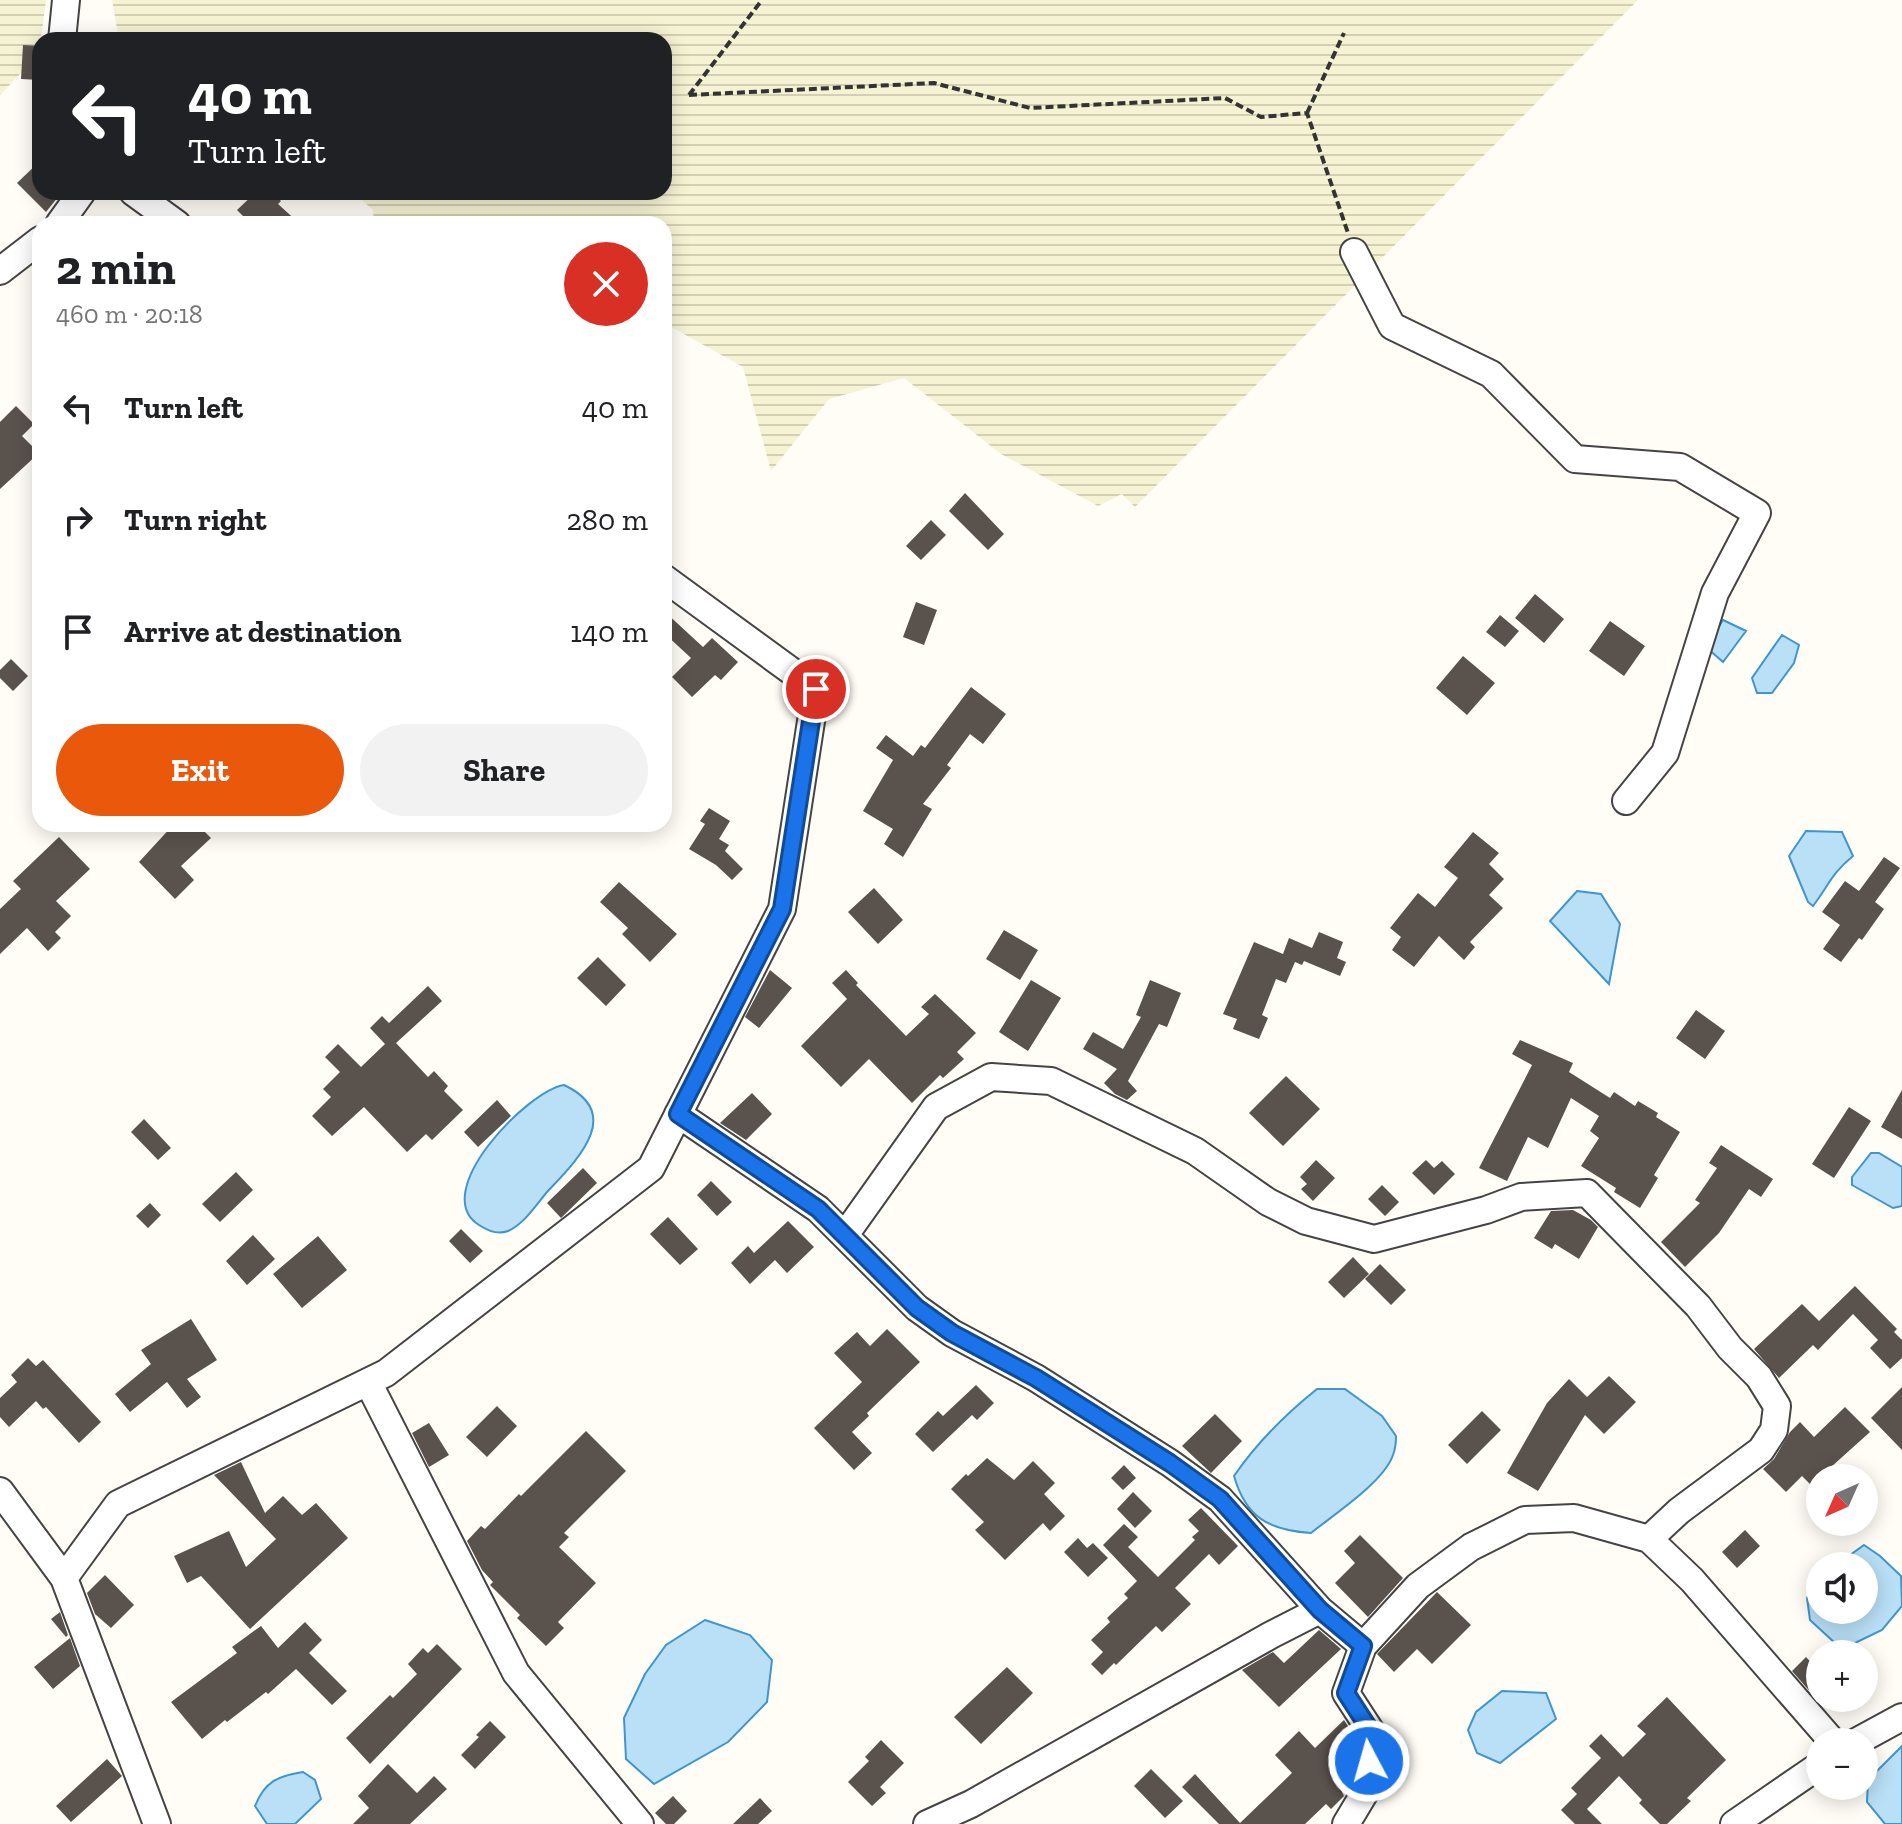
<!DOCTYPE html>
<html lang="en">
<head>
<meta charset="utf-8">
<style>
  body { margin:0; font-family:"Zilla Slab",serif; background:#f2f2f2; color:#202124; height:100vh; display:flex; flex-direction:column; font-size:30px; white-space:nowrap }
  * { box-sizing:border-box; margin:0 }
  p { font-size:26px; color:#757577 }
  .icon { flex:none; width:44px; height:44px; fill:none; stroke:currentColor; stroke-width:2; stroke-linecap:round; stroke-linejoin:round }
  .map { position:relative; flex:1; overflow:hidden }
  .side { position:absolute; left:32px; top:216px; width:640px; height:616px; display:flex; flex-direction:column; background:#fff; border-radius:24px; box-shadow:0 4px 20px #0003 }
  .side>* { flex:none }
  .hud { position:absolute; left:32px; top:32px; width:640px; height:168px; border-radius:24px; box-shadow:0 4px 20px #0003; background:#202124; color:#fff; overflow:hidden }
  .needle { width:52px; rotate:225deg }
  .fabs { position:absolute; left:1806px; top:1464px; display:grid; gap:16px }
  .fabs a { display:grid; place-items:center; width:72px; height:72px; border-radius:50%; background:#fff; box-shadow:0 4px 20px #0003; font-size:40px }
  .pin { position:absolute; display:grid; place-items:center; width:68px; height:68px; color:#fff; margin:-34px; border:4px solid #fff; border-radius:50%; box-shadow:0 2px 8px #0007 }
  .me { position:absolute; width:88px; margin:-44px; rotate:354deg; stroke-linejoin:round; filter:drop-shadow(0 0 6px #0008) }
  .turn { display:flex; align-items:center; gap:28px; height:168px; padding:0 24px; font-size:36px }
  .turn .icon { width:104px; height:104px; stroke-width:2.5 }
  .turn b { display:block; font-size:56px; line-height:68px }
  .round { display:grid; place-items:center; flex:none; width:84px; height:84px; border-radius:42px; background:#f2f2f2 }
  .head { display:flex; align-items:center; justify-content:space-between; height:136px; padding:0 24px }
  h1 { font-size:48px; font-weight:700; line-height:60px }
  .primary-button { display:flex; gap:16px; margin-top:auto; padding:16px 24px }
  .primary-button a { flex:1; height:92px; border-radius:48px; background:#ea580c; color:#fff; font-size:32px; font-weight:700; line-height:92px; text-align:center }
  .primary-button a+a { background:#f2f2f2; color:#202124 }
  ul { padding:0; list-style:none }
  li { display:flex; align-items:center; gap:24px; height:112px; padding:0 24px }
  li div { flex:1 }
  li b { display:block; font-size:30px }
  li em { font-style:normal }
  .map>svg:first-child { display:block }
  .farmland { fill:url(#farmland-rules) }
  .water { fill:#b9e0f7; stroke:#3f96cf; stroke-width:2 }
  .building { fill:#5a524d }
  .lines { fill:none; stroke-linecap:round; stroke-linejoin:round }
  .minor-casing { stroke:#444; stroke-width:30 }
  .path { stroke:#333; stroke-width:4; stroke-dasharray:8 4; stroke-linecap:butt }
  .minor { stroke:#fff; stroke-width:26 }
  .route-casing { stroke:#114b97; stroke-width:20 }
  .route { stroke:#1a73e8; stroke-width:14 }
</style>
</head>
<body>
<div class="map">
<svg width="1902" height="1824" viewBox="0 0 1902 1824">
  <defs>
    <pattern id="farmland-rules" width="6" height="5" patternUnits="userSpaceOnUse" patternTransform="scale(2)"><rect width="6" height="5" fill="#f6f3d4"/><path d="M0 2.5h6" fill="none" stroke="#d2cfb5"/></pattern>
  </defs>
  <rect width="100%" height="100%" fill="#fffdf5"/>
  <!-- farmland -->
  <path class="farmland" d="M0 0H46L39 54 0 95Z
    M112 0H1638L1135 507 1122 494 1098 506 1001 454 904 378 829 399 771 471 743 367 664 323V224H374L373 210 353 192H664V40H119Z"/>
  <!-- water -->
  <path class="water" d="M1723 620 1746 631 1723 662 1706 647Z
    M1782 635 1799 645 1794 663 1772 693H1757L1752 678Z
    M1806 831 1842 832 1853 856C1831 874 1829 885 1813 906L1808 902 1789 856Z
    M1577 891 1601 894 1620 924 1609 984 1550 921Z
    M564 1085C626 1114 575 1162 547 1192 536 1205 524 1224 508 1231 498 1235 488 1231 479 1225 428 1193 527 1091 564 1085Z
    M1871 1153H1879L1902 1167V1206L1893 1208 1852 1185V1177Z
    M1317 1389H1345L1382 1416 1396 1436C1396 1442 1395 1450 1393 1455 1384 1482 1333 1515 1311 1533 1269 1530 1246 1518 1234 1476 1256 1444 1287 1413 1317 1389Z
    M1864 1545 1880 1556 1901 1576 1902 1606 1882 1630 1853 1644 1835 1643 1810 1620 1807 1598 1820 1580V1610H1864V1566H1835Z
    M705 1620 750 1635 772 1660 767 1702 728 1742 654 1784 626 1759 624 1718 645 1674 666 1645Z
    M1502 1691 1546 1693 1556 1719 1500 1763 1477 1753 1468 1730 1476 1712Z
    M1902 1746V1824H1885L1867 1802 1868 1780Z
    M303 1772 315 1780 321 1799 295 1824H267L255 1806C265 1781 278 1776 303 1772Z"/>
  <!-- building -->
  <path class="building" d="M23 45 40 46V80L21 79Z
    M40 161V192H62L46 212 17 183Z
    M256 192H272L281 201 278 204 300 224H251L237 210Z
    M16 406 34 424 22 436 39 453 0 489V422Z
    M965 493 1004 534 988 550 949 511Z
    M931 520 946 535 921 560 906 546Z
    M1535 594 1564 619 1544 643 1515 618Z
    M916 602 937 610 924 645 903 637Z
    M664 611 703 647 712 638 738 662 721 680 715 675 692 697 672 677 691 658 664 633Z
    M1500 615 1519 631 1505 647 1486 632Z
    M1610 621 1645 646 1624 676 1589 651Z
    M1463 656 1495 683 1467 715 1436 688Z
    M11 659 28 676 13 691 0 678V670Z
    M971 687 1006 714 983 744 970 734 947 765 951 768 923 804 932 809 903 857 884 844 893 829 863 811 893 760 876 748 886 735 913 756 921 745 925 748Z
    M709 808 730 821 719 839 729 845 725 851 743 869 732 880 716 865 689 849 705 824 700 821Z
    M174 824H197L211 838 181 866 194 880 175 899 139 862Z
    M1473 832 1499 853 1489 864 1504 879 1489 895 1503 908 1470 942 1475 947 1464 960 1439 936 1414 967 1392 950 1401 937 1390 928 1418 893 1435 907 1458 878 1444 867Z
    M59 837 90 869 56 901 71 916 55 932 61 938 48 951 27 928 0 954V909L21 889 13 881Z
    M1884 857 1900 868 1875 902 1884 909 1862 940 1859 938 1841 962 1823 949 1840 925 1822 912 1845 881 1859 891Z
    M619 882 677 934 650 962 622 934 628 928 600 902Z
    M874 888 903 920 878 944 848 912Z
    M1004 930 1038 950 1020 980 986 959Z
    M1319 932 1343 942 1337 958 1346 962 1340 976 1304 961 1302 965 1295 962 1286 983 1276 979 1262 1015 1268 1018 1259 1039 1233 1029 1237 1019 1223 1014 1254 942 1283 954 1289 938 1312 948Z
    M598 957 626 985 606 1006 577 978Z
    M770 970 792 988 759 1028 745 1017Z
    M846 970 858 983 856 985 906 1036 929 1014 921 1007 935 994 976 1033 957 1052 964 1059 943 1078 940 1075 912 1103 869 1059 841 1087 801 1046 847 999 832 983Z
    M1031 980 1061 998 1028 1051 999 1032Z
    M1150 980 1181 993 1167 1027 1159 1024 1128 1081 1137 1091 1127 1100 1115 1094 1104 1083 1117 1069 1083 1049 1093 1032 1123 1049 1141 1017 1136 1015Z
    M428 986 442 1001 396 1043 428 1077 434 1071 448 1086 444 1091 463 1110 432 1140 426 1134 407 1152 364 1107 332 1136 312 1116 331 1097 323 1089 340 1072 325 1057 338 1044 361 1067 385 1044 370 1028 382 1016 389 1023Z
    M1696 1010 1725 1031 1705 1059 1676 1038Z
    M1520 1040 1573 1063 1569 1072 1610 1098 1614 1092 1635 1106 1638 1101 1658 1113 1656 1117 1680 1132 1654 1175 1658 1178 1640 1208 1614 1192 1616 1188 1581 1166 1599 1138 1590 1131 1599 1116 1571 1098 1548 1148 1528 1137 1507 1181 1479 1168 1532 1065 1512 1054Z
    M1286 1076 1320 1109 1283 1146 1249 1113Z
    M1902 1090V1139L1881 1127Z
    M752 1093 772 1114 746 1140 720 1123Z
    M497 1100 511 1116 478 1147 464 1132Z
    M1849 1107 1871 1121 1834 1178 1812 1164Z
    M144 1119 171 1148 158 1160 131 1132Z
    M1721 1145 1773 1179 1761 1197 1749 1189 1719 1233 1685 1267 1661 1242 1700 1203 1695 1200 1717 1168 1709 1163Z
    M1316 1160 1335 1178 1313 1201 1301 1189 1307 1184 1300 1177Z
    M1426 1160 1434 1168 1442 1161 1455 1174 1434 1195 1412 1173Z
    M583 1168 597 1183 561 1218 547 1203Z
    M236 1172 253 1190 220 1222 202 1204Z
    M711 1181 732 1202 717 1216 697 1195Z
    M1382 1185 1399 1202 1385 1216 1368 1199Z
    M150 1203 161 1215 148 1228 136 1216Z
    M1573 1210 1591 1220 1598 1227 1579 1259 1555 1244 1552 1249 1534 1238 1551 1211Z
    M668 1217 698 1249 680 1265 650 1234Z
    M788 1221 814 1247 787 1273 775 1260 750 1284 731 1263 748 1246 754 1253Z
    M461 1229 483 1251 470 1263 449 1241Z
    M253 1235 275 1259 247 1285 226 1261Z
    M318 1236 347 1270 302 1308 273 1274Z
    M1353 1257 1369 1274 1344 1298 1328 1282Z
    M1380 1264 1406 1290 1391 1305 1365 1279Z
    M1855 1286 1897 1329 1894 1332 1902 1340V1358L1890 1369 1870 1348 1878 1340 1853 1314 1818 1350 1813 1345 1779 1378 1754 1349 1802 1304 1819 1321Z
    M191 1319 217 1360 187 1379 201 1397 187 1408 167 1382 130 1412 115 1394 151 1364 141 1350Z
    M887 1329 920 1362 867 1413 869 1416 852 1432 872 1453 854 1470 814 1428 862 1382 834 1353 857 1332 870 1346Z
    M28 1358 36 1366 43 1360 101 1422 79 1443 46 1407 43 1409 36 1401 9 1427 0 1417V1398L17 1382 11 1375Z
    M1609 1376 1636 1402 1604 1434 1585 1415 1538 1491 1507 1473 1547 1403 1569 1379 1587 1397Z
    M976 1385 994 1403 977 1420 972 1415 933 1452 915 1434 938 1411 943 1416Z
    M1902 1387V1450L1871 1418Z
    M497 1406 517 1426 487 1457 466 1437Z
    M1845 1407 1870 1432 1811 1485 1802 1476 1786 1492 1763 1469 1774 1459 1790 1432 1800 1422 1814 1437Z
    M1482 1411 1501 1430 1467 1464 1448 1445Z
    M1215 1414 1242 1441 1211 1473 1182 1446Z
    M429 1423 449 1455 429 1467 412 1433Z
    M586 1431 626 1471 564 1533 569 1537 559 1547 596 1583 558 1622 564 1628 546 1646 517 1618 520 1615 490 1585 493 1582 482 1570 467 1541 481 1526 485 1529 519 1494 521 1496Z
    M987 1458 1014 1480 1033 1461 1055 1483 1044 1494 1065 1516 1050 1531 1043 1523 1005 1560 975 1530 984 1522 951 1489 966 1474 968 1476Z
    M241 1462 265 1513 283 1496 302 1515 316 1503 348 1538 250 1629 201 1576 187 1583 174 1556 229 1531 246 1567 276 1539 214 1475Z
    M1124 1465 1136 1478 1123 1490 1111 1478Z
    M1133 1492 1152 1511 1135 1528 1117 1509Z
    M1201 1508 1238 1546 1219 1565 1209 1554 1175 1588 1191 1604 1162 1632 1156 1626 1116 1665 1114 1663 1102 1675 1091 1664 1103 1652 1091 1640 1110 1622 1107 1618 1128 1598 1124 1594 1137 1581 1103 1545 1124 1524 1138 1537 1128 1547 1158 1577 1195 1540 1192 1537 1199 1531 1188 1520Z
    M1745 1530 1760 1546 1737 1568 1722 1552Z
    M1360 1535 1403 1578 1368 1617 1335 1583 1355 1563 1344 1551Z
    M1078 1538 1087 1548 1093 1543 1108 1558 1088 1577 1064 1552Z
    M105 1575 134 1605 111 1628 95 1614 87 1593Z
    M1437 1592 1471 1625 1432 1664 1417 1649 1394 1672 1377 1654Z
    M60 1612 68 1635 66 1637 51 1619Z
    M305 1622 322 1640 309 1653 347 1691 332 1705 296 1669 268 1694 266 1692 227 1722 225 1720 202 1739 171 1702 237 1653 232 1647 261 1626 278 1648Z
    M1319 1630 1341 1649 1279 1707 1242 1670 1273 1652 1284 1663Z
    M70 1638 80 1666 53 1689 34 1667Z
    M437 1644 462 1669 370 1764 346 1738 390 1695 393 1698 417 1674 408 1664 423 1648 428 1653Z
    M1806 1657 1820 1672V1703L1792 1671Z
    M1007 1667 1033 1693 981 1744 954 1717Z
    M1667 1697 1726 1760 1687 1798 1691 1801 1667 1824H1660L1639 1803 1642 1800 1619 1776 1587 1809 1602 1824H1575L1561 1810 1577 1794 1571 1788 1601 1758 1589 1746 1601 1734 1623 1757 1646 1734 1637 1726Z
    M1344 1720 1355 1737 1346 1745 1354 1753 1352 1779 1341 1790 1344 1796 1331 1809 1326 1804 1305 1824H1219L1182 1787 1195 1774 1240 1823 1292 1773 1275 1755 1299 1731 1315 1748Z
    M490 1721 506 1737 475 1769 461 1755 479 1737 476 1735Z
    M881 1740 904 1763 880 1787 886 1793 872 1806 848 1782 869 1761 865 1757Z
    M107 1759 122 1776 71 1822 56 1806Z
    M388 1764 417 1793 434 1776 447 1789 410 1824H353L369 1808 358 1796Z
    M1151 1769 1183 1801 1165 1818 1134 1786Z
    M673 1796 687 1811 674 1824H666L655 1813Z
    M760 1798 772 1811 758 1824H733Z"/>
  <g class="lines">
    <defs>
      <path id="minor" d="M62 40 66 0
        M133 192 177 224
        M59 224 82 192
        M1354 252 1392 326 1491 374 1575 459 1680 467 1757 513 1715 593 1665 753 1626 801
        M0 271 40 240
        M678 1114 818 1209 917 1308 952 1333 1036 1378 1170 1463 1220 1499 1320 1610 1363 1646 1418 1586 1471 1547 1525 1520 1574 1518 1649 1539 1692 1580 1833 1742
        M845 1235 936 1107 991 1077 1051 1081 1195 1151 1268 1202 1306 1221 1374 1239 1486 1210 1521 1197 1587 1193 1698 1306 1730 1348 1759 1377 1777 1406 1774 1430 1761 1450 1679 1511 1649 1539
        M368 1382 516 1673 640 1824
        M0 1491 64 1578
        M1856 1742 1902 1717
        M157 1824 64 1578 118 1504 386 1373 651 1168 782 909 816 689 664 578
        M927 1824 971 1804 1271 1635 1320 1610
        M1346 1824 1367 1789 1372 1733 1346 1693 1363 1646
        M1734 1824 1820 1765"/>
    </defs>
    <!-- minor casing -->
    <use href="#minor" class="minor-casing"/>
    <!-- path -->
    <path class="path" d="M689 95 934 83 1030 108 1225 98 1261 117 1307 113 1348 233
      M689 95 762 0
      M1307 113 1344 33"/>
    <!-- minor -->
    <use href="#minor" class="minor"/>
  </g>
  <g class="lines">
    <defs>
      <path id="route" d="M816 689 782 909 678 1114 818 1209 917 1308 952 1333 1036 1378 1170 1463 1220 1499 1320 1610 1363 1646 1346 1693 1372 1733 1369 1761"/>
    </defs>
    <!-- route casing -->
    <use href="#route" class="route-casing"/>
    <!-- route -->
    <use href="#route" class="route"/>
  </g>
</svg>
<div class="fabs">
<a><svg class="needle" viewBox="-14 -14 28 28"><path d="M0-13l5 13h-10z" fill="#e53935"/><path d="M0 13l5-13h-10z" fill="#757577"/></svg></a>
<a><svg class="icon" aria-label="sound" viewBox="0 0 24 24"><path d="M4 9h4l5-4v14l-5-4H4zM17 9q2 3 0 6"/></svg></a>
<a>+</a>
<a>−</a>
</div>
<div class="pin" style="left:816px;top:689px;background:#d93025"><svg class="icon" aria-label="arrive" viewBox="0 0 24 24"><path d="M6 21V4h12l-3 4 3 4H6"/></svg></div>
<svg class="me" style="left:1369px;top:1761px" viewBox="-20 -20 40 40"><circle r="17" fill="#1a73e8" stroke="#fff" stroke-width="3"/><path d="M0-11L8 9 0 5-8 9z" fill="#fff"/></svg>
<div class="hud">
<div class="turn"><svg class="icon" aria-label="left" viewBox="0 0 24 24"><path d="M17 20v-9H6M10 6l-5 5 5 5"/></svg><div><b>40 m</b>Turn left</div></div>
</div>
<section class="side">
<div class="head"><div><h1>2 min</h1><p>460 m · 20:18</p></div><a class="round" style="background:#d93025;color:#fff"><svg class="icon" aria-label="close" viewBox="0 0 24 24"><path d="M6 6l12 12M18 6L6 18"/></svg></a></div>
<ul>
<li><svg class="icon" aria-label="left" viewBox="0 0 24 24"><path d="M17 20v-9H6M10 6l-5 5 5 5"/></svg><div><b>Turn left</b></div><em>40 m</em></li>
<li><svg class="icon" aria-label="right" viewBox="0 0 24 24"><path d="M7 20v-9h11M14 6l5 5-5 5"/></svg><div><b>Turn right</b></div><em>280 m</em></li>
<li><svg class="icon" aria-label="arrive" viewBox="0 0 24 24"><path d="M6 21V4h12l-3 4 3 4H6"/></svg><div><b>Arrive at destination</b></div><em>140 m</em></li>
</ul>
<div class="primary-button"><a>Exit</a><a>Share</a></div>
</section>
</div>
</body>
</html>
